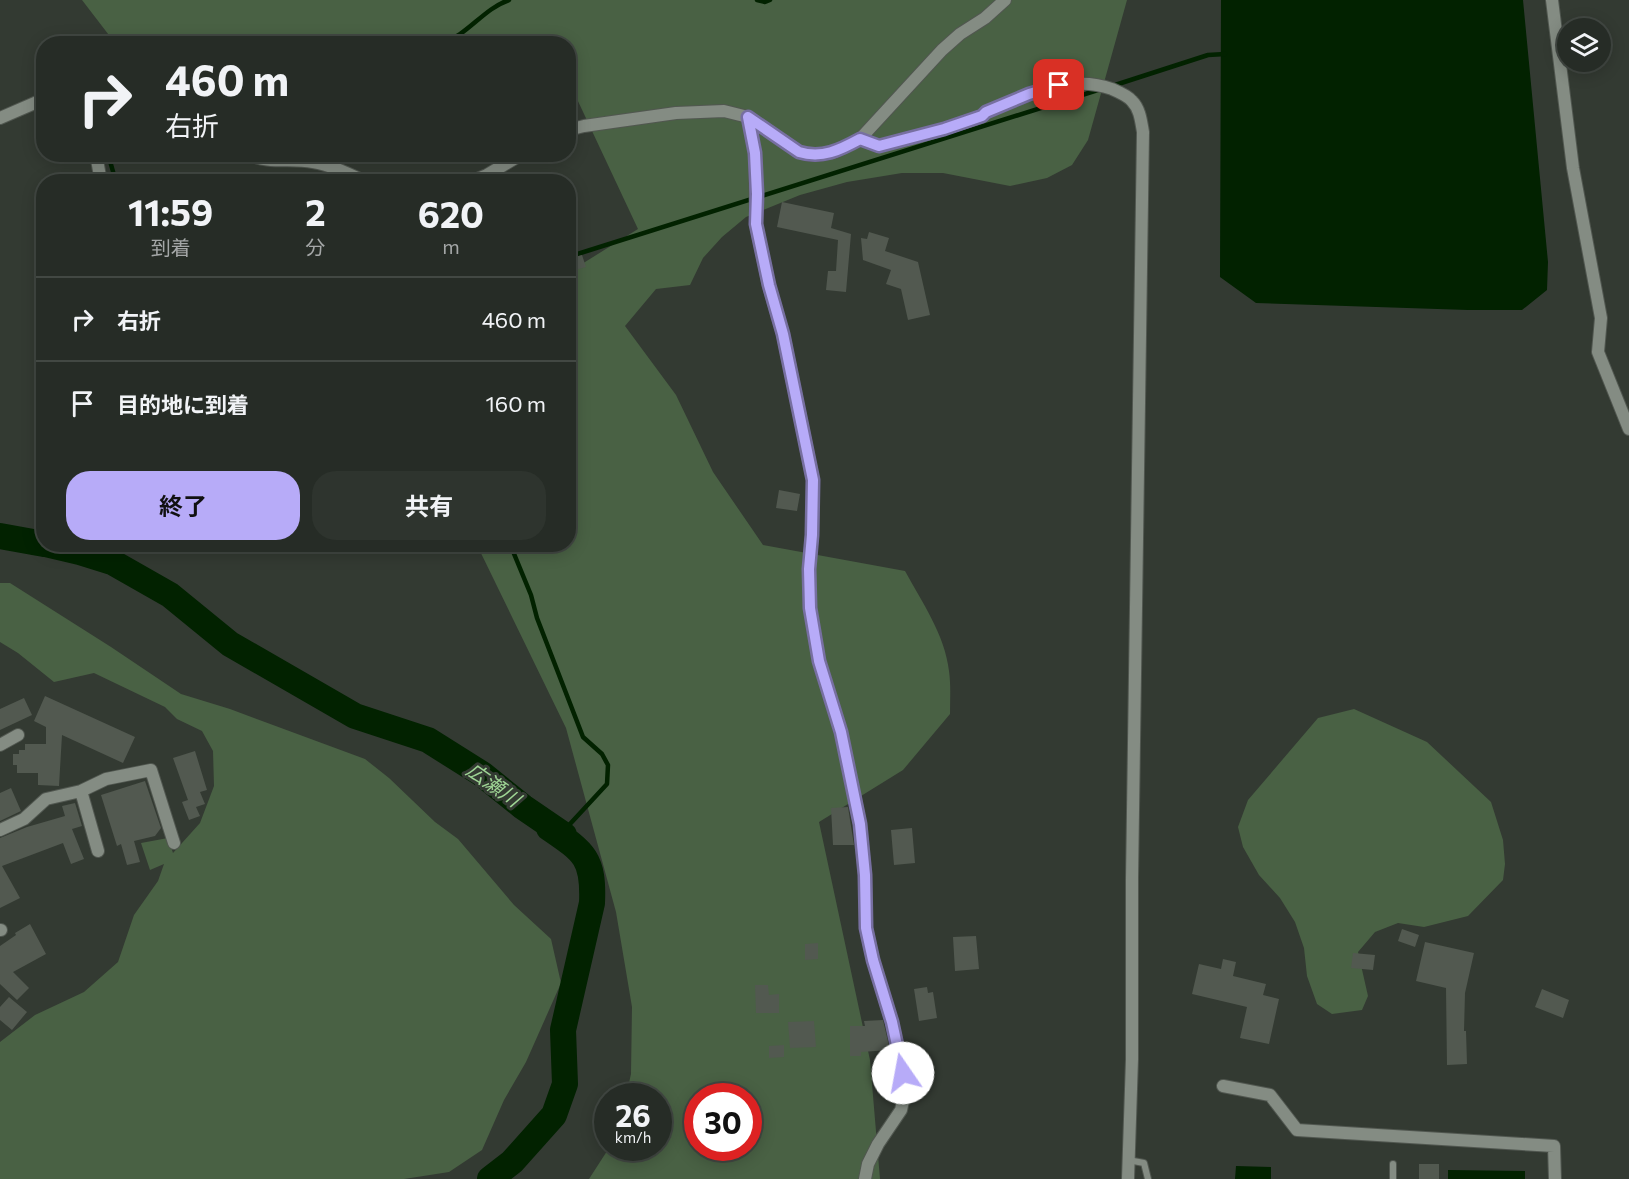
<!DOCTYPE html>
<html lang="ja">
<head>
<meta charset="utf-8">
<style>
  body { margin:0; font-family:Commissioner,"Noto Sans JP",sans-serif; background:#2e342e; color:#f1f3f6; height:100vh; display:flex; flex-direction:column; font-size:22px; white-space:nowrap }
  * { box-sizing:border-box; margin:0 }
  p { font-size:20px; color:#a4a7a7 }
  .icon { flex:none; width:33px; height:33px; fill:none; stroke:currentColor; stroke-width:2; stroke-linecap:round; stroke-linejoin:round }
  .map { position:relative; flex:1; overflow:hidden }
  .sheet { position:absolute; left:36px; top:174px; width:540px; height:378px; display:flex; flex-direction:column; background:#262c26; border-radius:24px; box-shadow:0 3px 15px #0003,0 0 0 2px #424843 }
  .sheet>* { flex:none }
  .guide { position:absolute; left:36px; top:36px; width:540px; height:126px; border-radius:24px; box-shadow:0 3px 15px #0003,0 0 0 2px #424843; background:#262c26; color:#f1f3f6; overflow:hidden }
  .buttons { position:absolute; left:1557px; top:18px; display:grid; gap:12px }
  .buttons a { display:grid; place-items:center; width:54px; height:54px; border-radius:50%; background:#262c26; box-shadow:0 3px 15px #0003,0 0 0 2px #424843; font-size:30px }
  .speed { position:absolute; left:594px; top:1083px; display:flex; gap:12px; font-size:30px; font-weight:700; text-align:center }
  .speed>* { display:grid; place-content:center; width:78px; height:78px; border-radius:50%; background:#262c26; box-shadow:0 3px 15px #0003,0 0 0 2px #424843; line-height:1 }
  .speed small { font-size:15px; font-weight:400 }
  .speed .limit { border:9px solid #d22; background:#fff; color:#111 }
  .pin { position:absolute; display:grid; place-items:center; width:51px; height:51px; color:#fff; margin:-26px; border-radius:12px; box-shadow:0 3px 9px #0006 }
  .me { position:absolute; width:66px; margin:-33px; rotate:348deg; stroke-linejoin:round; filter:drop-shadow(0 0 4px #0008) }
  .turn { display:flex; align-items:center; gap:21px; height:126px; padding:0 30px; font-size:27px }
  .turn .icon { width:78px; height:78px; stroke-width:2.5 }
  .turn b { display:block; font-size:42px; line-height:51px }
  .eta { display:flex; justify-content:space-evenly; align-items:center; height:102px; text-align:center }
  .eta b { font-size:36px; font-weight:700; line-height:42px }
  .primary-button { display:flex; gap:12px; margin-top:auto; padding:12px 30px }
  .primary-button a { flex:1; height:69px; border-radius:24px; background:#b7abf8; color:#111; font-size:24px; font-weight:700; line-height:69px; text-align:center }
  .primary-button a+a { background:#2e342e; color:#f1f3f6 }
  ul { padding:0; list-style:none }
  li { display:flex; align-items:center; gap:18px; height:84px; padding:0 30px; border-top:2px solid #424843 }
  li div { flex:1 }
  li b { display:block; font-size:22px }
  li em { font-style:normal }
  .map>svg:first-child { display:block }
  .green { fill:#496144; fill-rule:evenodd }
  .water { fill:#022200 }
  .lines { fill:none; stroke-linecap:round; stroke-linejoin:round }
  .stream { stroke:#022200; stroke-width:4.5 }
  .river { stroke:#022200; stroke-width:26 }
  .building { fill:#525950 }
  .lane-casing { stroke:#515750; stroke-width:8 }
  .street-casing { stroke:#515750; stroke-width:14 }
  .lane { stroke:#848c83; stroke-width:6 }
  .street { stroke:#848c83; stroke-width:12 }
  .route-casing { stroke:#776fa1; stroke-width:15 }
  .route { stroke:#b7abf8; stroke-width:10 }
  .labels { text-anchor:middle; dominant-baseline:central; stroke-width:6; stroke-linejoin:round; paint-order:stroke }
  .water-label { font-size:20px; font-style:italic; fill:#9fd595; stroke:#333a32 }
</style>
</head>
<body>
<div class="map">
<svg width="1629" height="1179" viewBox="0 0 1629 1179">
  <rect width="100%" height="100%" fill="#333a32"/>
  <!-- green -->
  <path class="green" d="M82 0H1127L1088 140 1072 165 1047 178 1010 186 943 173H902L847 182 800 195 746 217 722 237 703 258 690 285 656 289 625 326 676 395 713 472 763 545 905 571C922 602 945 635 949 671 951 685 950 700 950 714L903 770 819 822 870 1060 880 1179H589L609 1148H658V1096H626L631 1074 632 1007 616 912 566 728 477 545 568 544 569 272 638 229 569 82 568 44 115 43ZM698 1096H748V1148H698Z
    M0 583H10L111 647 181 694 230 709 365 759 389 778 435 822 458 839 514 905 551 939 561 983 526 1062 504 1100 482 1150 449 1172 404 1179H0V1042L35 1015 84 992 118 962 134 915 158 881 164 864 150 870 141 843 168 838 173 853 200 823 214 786 213 751 202 731 177 719 165 707 94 673 54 682 18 653 0 642Z
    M1354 709 1427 742 1491 802 1503 840 1505 864 1503 880 1468 916 1424 927 1398 923 1375 932 1358 952 1368 996 1362 1010 1332 1014 1317 1004 1307 976 1304 948 1295 922 1280 898 1259 875 1243 847 1238 827 1248 800 1318 718Z"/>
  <!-- water -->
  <path class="water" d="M1221 0H1523L1548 262 1547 290 1522 310H1468L1256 303 1220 277Z
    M1236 1166 1271 1167V1179H1235Z
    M1448 1170 1525 1171V1179H1448Z"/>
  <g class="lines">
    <!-- stream -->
    <path class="stream" d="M757 0 765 2 770 0
      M441 44C468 35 483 9 509 0
      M1112 86 1208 55 1225 54
      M108 154 116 182
      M568 257 1101 89
      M510 544 531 595 537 618 583 737 602 754 608 765 607 784 570 824 564 835
      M112 562 117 544"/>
    <!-- river -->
    <path class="river" d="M0 536 44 544
      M46 544 80 552 112 562 170 595 230 644 355 716 428 740 482 774 523 807 564 835
      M490 1179 512 1162 554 1115 565 1084 563 1030 592 903C594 858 584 852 549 828"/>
  </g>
  <!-- building -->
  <path class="building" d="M782 202 834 213 831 228 851 234 846 292 826 290 828 271H836L838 240 777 227Z
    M869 232 889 238 885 251 918 262 930 315 908 320 901 289 886 284 891 270 863 260 861 238 867 239Z
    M582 255 586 267 568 272V259Z
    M779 490 800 494 797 511 776 508Z
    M45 696 135 737 123 763 62 735 59 786 38 785V773H17V765H13V754H19V750H25V744H46V727L34 721Z
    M24 698 32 715 0 730V709Z
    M195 751 207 790 200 792 205 804 196 807 200 816 189 820 182 802 188 800 173 758Z
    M145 781 161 828 155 836 134 841 140 862 127 865 121 844 117 846 101 795Z
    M11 788 21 811 0 821V793Z
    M75 803 82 826 72 829 84 859 71 864 63 843 2 866 20 898 0 908V838L27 827 65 816 62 806Z
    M848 807 854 845H833L831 808Z
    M912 828 915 863 894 865 891 830Z
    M30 924 46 954 13 972 29 988 17 1000 0 984V946L16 935 15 933Z
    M1402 929 1419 935 1415 947 1398 941Z
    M976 936 979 969 955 971 953 937Z
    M1425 942 1474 953 1465 993 1464 1031H1466L1467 1064 1447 1065 1446 988 1416 981Z
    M818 943V959L805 960V944Z
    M1353 953 1375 955 1373 970 1351 968Z
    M1223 959 1236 962 1233 976 1266 984 1263 995 1279 999 1269 1044 1240 1038 1247 1007 1192 994 1199 964 1221 969Z
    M755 985H768L769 995 779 994V1013H756Z
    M927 987 928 993 933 992 937 1018 919 1021 914 989Z
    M1542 989 1569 1000 1563 1018 1535 1007Z
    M9 997 27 1012 12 1030 0 1020V1007Z
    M883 1020 890 1050 861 1052V1056H850V1026H865L864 1021Z
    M814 1021 816 1047 790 1048 788 1022Z
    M784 1045V1057L769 1058V1046Z
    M1419 1164H1439V1179H1419Z"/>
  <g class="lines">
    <defs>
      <path id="lane" d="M1128 1160 1144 1163 1148 1179
        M1393 1179V1164"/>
      <path id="street" d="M1552 0 1573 168 1601 318 1598 352 1629 429
        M748 117 755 153 756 224 769 286 783 334 813 480 812 535 809 569 810 608 819 661 841 732 860 824 865 875 866 928 873 960 892 1022 903 1073V1101L901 1110 878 1144 868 1164 865 1179
        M0 118 44 99
        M568 130 584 126 676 113 724 111 748 117 799 152 809 155H820L835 152 860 139 942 50 960 34 985 18 1005 0
        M860 139 878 146 943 129 982 116 986 112C1026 96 1069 73 1112 89 1119 92 1128 96 1132 101 1140 109 1141 121 1143 132L1132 879V1059L1128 1179
        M96 154 101 182
        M247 154C269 164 290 158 313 162 331 165 349 174 366 182
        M470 182 487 175 522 154
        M0 745 18 735
        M81 791 98 851
        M0 830 24 819 46 799 81 791 106 779 151 770 174 843
        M0 930H1
        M1223 1086 1270 1095 1297 1130 1554 1146 1555 1179"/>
    </defs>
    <!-- lane casing -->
    <use href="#lane" class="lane-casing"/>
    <!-- street casing -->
    <use href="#street" class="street-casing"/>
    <!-- lane -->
    <use href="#lane" class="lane"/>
    <!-- street -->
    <use href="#street" class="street"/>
  </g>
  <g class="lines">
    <defs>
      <path id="route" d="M903 1073 892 1022 873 960 866 928 865 875 860 824 841 732 819 661 810 608 809 569 812 535 813 480 783 334 769 285 756 224 757 194 755 153 748 117 799 152C822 159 840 150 860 139L879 146 944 129 982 116 986 112 1029 94 1059 85"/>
    </defs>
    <!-- route casing -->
    <use href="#route" class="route-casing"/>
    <!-- route -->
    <use href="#route" class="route"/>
  </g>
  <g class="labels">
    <!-- water labels -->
    <g class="water-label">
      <text transform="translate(494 784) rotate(35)">広瀬川</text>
    </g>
  </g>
</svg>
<div class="buttons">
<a><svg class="icon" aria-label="layers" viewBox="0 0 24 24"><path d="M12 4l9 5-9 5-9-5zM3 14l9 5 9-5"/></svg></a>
</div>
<div class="speed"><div>26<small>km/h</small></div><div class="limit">30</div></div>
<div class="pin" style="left:1059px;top:85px;background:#d93025"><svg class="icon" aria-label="arrive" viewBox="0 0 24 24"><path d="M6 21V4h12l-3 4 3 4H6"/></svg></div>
<svg class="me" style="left:903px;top:1073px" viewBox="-20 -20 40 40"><circle r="19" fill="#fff"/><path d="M0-13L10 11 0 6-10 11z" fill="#b7abf8"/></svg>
<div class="guide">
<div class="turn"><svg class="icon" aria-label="right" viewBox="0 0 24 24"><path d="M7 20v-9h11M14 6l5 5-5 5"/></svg><div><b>460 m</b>右折</div></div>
</div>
<section class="sheet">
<div class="eta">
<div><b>11:59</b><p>到着</p></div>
<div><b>2</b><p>分</p></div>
<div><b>620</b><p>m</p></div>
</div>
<ul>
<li><svg class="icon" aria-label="right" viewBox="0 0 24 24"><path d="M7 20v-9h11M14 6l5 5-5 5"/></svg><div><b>右折</b></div><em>460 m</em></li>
<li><svg class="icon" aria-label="arrive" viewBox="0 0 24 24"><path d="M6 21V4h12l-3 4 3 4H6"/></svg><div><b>目的地に到着</b></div><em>160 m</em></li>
</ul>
<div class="primary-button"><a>終了</a><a>共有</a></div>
</section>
</div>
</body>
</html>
